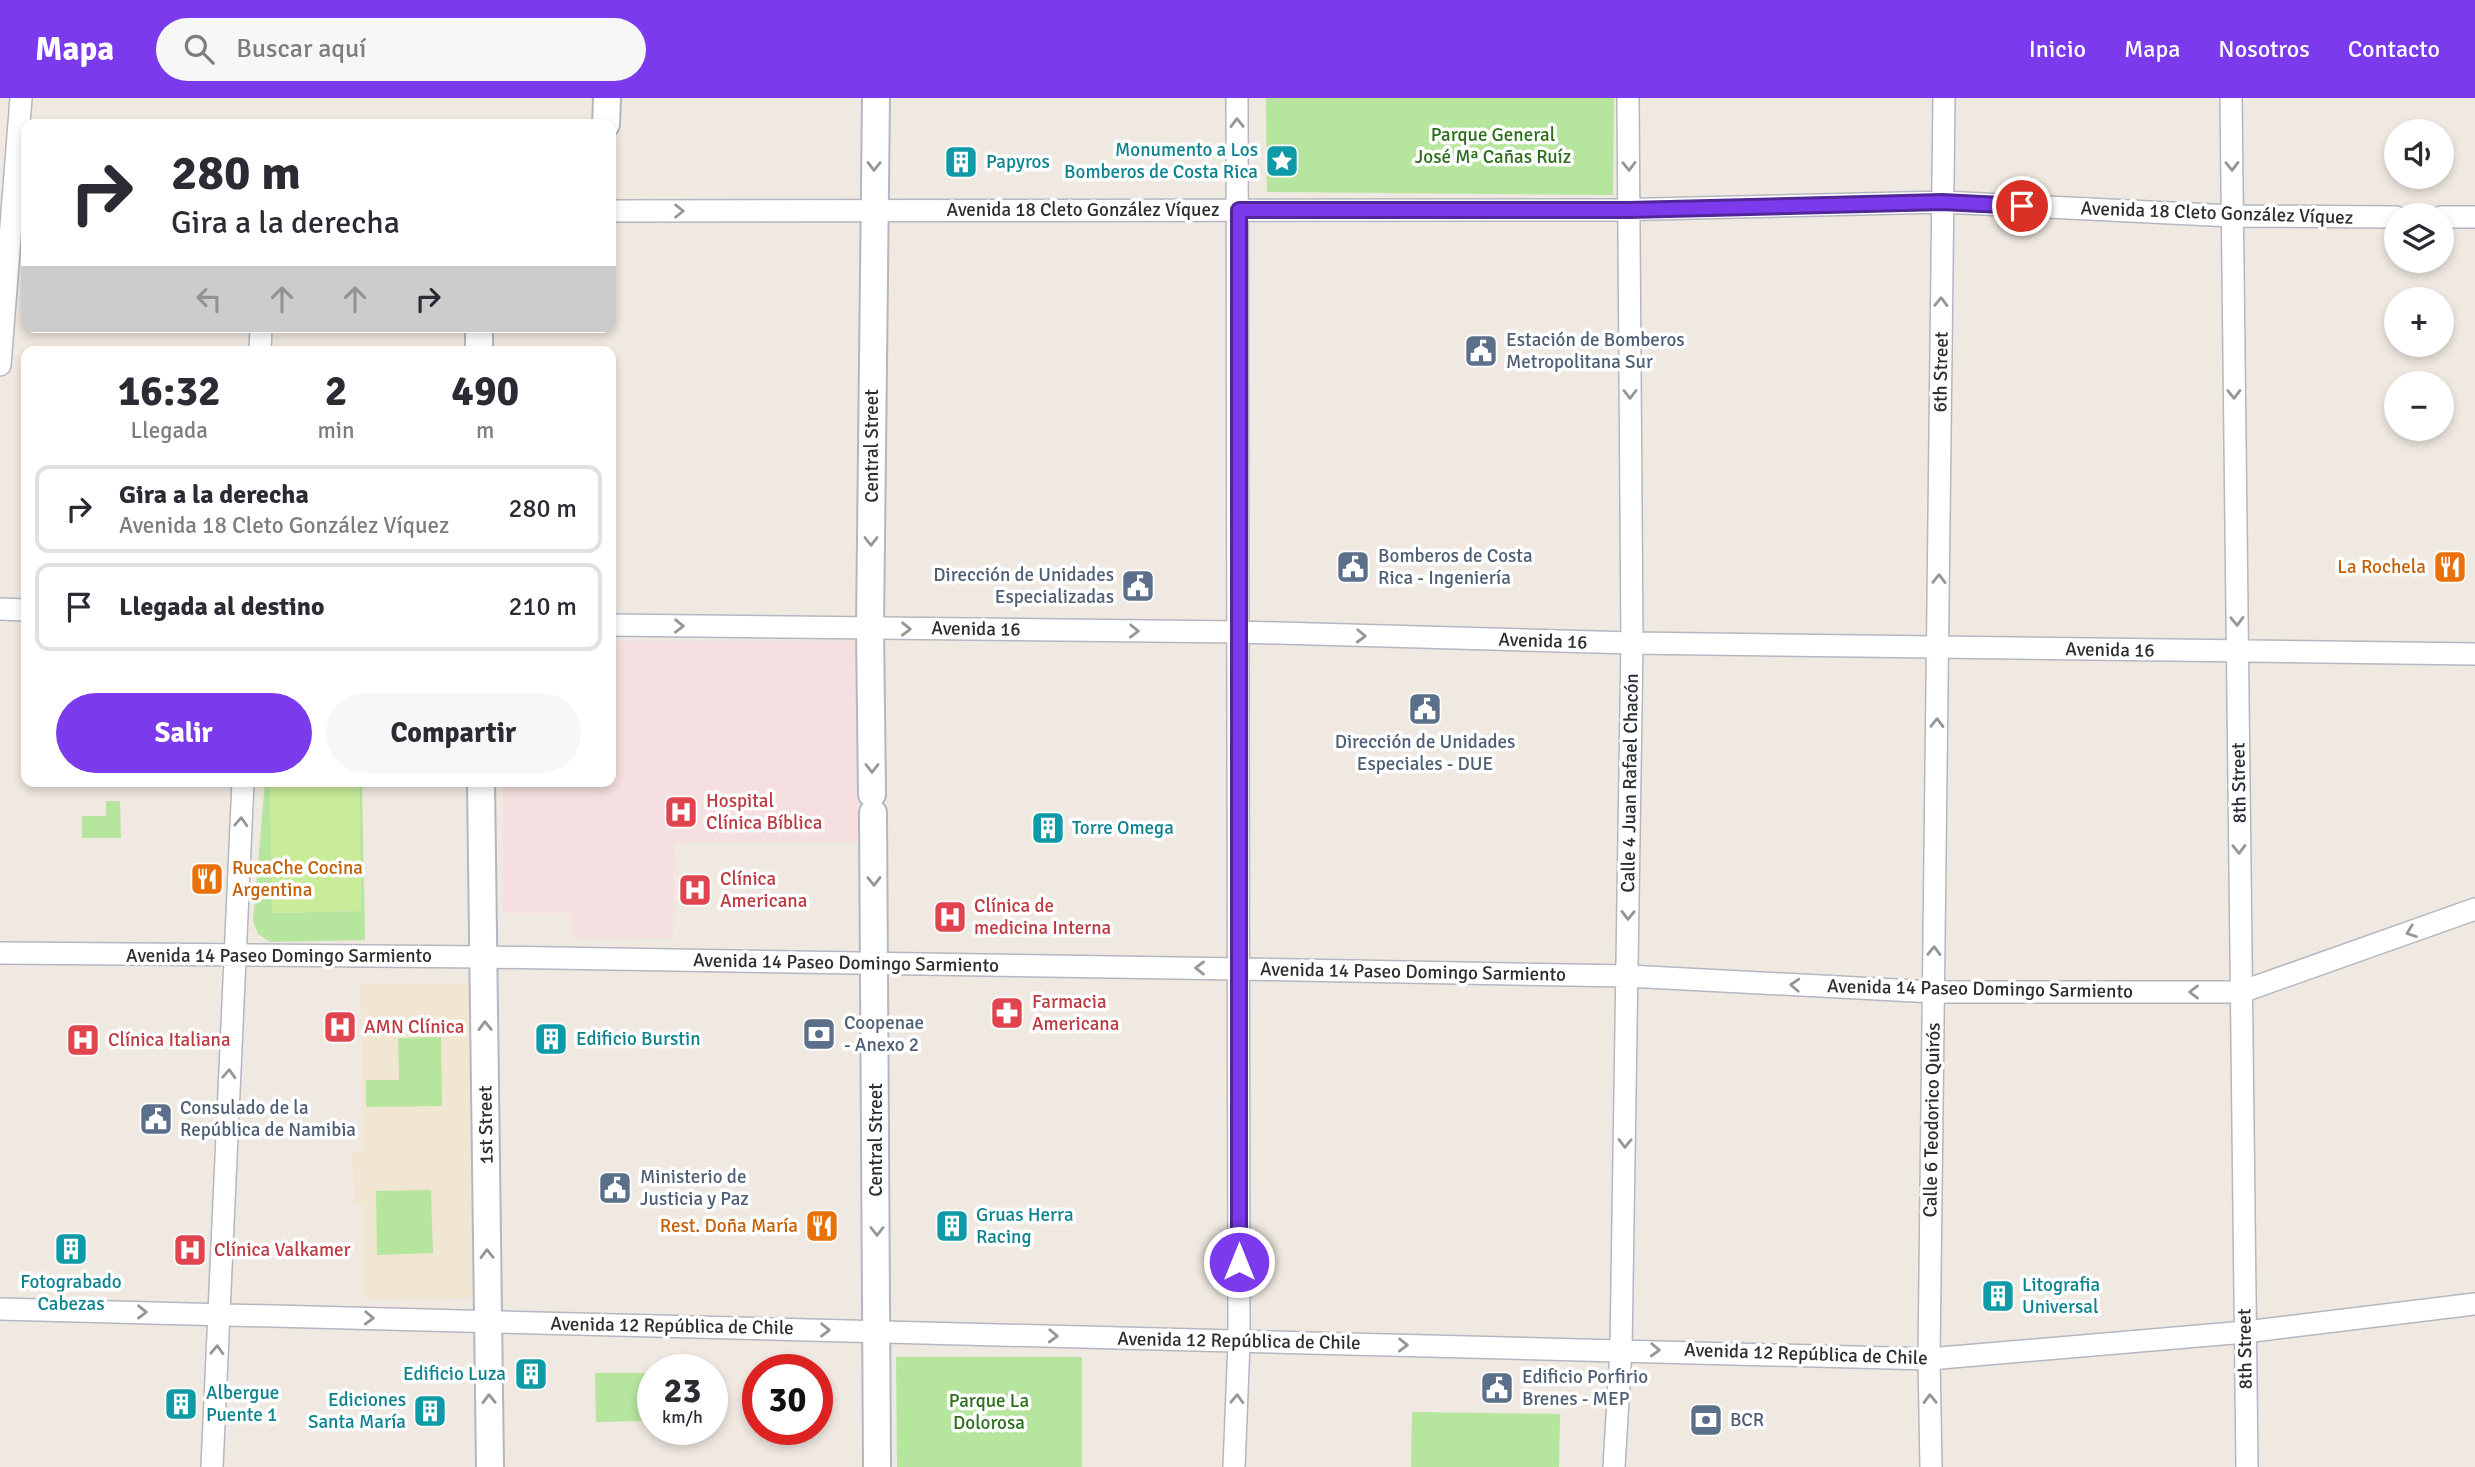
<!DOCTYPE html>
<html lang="es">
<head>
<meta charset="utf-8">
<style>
  body { margin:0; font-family:Signika,sans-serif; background:#f7f7f7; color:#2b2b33; height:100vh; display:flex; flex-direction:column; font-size:26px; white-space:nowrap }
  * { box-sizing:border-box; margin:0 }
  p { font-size:23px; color:#7c7c81 }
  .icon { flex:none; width:38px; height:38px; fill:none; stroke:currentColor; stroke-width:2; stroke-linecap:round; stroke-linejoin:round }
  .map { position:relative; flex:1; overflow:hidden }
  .sheet { position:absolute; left:21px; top:248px; width:595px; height:441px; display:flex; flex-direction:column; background:#fff; border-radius:14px; box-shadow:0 4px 10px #0003 }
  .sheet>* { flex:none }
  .hud { position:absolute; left:21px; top:21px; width:595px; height:214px; border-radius:14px; box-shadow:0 4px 10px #0003; background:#fff; color:#2b2b33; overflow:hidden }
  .tools { position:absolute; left:2384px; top:21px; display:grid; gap:14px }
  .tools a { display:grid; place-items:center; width:70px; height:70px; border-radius:50%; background:#fff; box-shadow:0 4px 10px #0003; font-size:35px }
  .speed { position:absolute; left:637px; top:1256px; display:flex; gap:14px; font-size:35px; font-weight:700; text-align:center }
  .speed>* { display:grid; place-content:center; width:91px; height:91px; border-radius:50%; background:#fff; box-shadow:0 4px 10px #0003; line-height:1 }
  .speed small { font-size:18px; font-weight:400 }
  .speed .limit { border:10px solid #d22; background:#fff; color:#111 }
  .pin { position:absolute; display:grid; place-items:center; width:60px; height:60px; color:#fff; margin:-30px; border:4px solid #fff; border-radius:50%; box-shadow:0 2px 7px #0007 }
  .me { position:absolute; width:77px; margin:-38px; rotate:0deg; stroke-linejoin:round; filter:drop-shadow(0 0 5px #0008) }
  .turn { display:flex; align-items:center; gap:24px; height:147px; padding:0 35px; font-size:32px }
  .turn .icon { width:91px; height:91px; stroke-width:2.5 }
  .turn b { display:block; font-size:49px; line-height:60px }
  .lanes { display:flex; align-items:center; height:66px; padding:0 35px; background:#0003; justify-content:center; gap:35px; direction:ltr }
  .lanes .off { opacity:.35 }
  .eta { display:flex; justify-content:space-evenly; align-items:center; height:119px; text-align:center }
  .eta b { font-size:42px; font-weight:700; line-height:49px }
  .action { display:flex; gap:14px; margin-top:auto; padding:14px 35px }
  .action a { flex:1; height:80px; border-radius:42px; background:#7c3aed; color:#fff; font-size:28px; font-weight:700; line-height:80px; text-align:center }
  .action a+a { background:#f7f7f7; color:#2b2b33 }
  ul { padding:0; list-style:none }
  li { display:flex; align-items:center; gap:21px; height:88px; margin:0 14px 10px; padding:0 21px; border:4px solid #e1e1e2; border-radius:14px }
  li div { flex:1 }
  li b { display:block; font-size:26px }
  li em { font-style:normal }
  header { display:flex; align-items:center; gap:42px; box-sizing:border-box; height:98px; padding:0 35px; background:#7c3aed; color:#fff }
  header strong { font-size:33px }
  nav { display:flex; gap:38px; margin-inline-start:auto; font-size:24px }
  .search { width:490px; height:63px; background:#f7f7f7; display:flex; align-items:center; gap:18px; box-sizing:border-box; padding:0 24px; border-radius:38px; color:#7c7c81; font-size:26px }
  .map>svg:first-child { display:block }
  .education { fill:#f0e6d1 }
  .medical { fill:#f5dfe0 }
  .green { fill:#b6e59e }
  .pitch { fill:#c9ec9a }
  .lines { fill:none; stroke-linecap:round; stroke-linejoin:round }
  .minor-casing { stroke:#b4b7c1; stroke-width:24 }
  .tertiary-casing { stroke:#b4b7c1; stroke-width:30 }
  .minor { stroke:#fff; stroke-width:21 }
  .tertiary { stroke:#fff; stroke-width:26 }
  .oneway { stroke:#969696 }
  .route-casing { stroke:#51269a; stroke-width:18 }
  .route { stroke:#7c3aed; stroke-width:12 }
  .labels { text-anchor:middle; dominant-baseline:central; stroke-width:7; stroke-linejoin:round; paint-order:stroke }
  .park-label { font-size:19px; fill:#2c6e1b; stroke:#fff }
  .culture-label { font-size:19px; fill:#0d838f; stroke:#fff; text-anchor:start }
  .street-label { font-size:19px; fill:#2e2e2e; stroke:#fff }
  .service-label { font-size:19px; fill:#4e5e75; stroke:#fff; text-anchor:start }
  .food-label { font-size:19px; fill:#c56008; stroke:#fff; text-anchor:end }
  .health-label { font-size:19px; fill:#be3a42; stroke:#fff; text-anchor:start }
</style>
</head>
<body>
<header>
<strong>Mapa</strong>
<div class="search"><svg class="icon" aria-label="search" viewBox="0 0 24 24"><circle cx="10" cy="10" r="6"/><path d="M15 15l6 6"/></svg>Buscar aquí</div>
<nav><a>Inicio</a><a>Mapa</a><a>Nosotros</a><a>Contacto</a></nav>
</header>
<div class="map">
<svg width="2475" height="1369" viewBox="0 0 2475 1369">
  <rect width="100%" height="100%" fill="#efe9e1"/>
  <!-- education -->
  <path class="education" d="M474 885 477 1200 364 1201V1108H354L353 1053 363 1052 361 886Z"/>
  <!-- medical -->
  <path class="medical" d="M611 543H860L859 744H674L673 840 573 841 572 815H503V684H611Z"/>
  <!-- green -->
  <path class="green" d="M1266 0H1614L1613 97 1267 94Z
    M265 684H334L270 686 273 815 361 813 359 684H362L365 842 270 844 258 836 253 823Z
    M106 703H120L121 740H82V718H106Z
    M441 939 442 1008 366 1009V982H399L398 940Z
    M431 1092 433 1155 377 1157 376 1093Z
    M896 1259H1082V1369H897Z
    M595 1275H650V1323L596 1324Z
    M1412 1314 1560 1316 1559 1369H1411Z"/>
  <!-- pitch -->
  <path class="pitch" d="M359 684 361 813 272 815 270 685Z"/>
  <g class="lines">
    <defs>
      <path id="minor" d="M2231 0 2247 1369
        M611 113 1609 112 1943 104 2232 118 2396 119
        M2441 119H2475
        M260 254 261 229
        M0 267 21 0
        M0 511 26 512
        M611 527 1239 534 1632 545 2475 556
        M0 855 485 859 1239 871 1628 878 1934 894H2241L2475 811
        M0 1211 1929 1261 2245 1234 2475 1206
        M212 1369 243 684
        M1234 1369 1239 1244 1237 0
        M1614 1369 1621 1251 1632 545 1628 0
        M1931 1369 1929 1261 1944 0"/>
      <path id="tertiary" d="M606 26 607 0
        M479 254V229
        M481 684 490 1369
        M872 696 870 530 876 0
        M873 715 877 1369"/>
    </defs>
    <!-- minor casing -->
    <use href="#minor" class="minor-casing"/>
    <!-- tertiary casing -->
    <use href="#tertiary" class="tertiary-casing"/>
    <!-- minor -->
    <use href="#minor" class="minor"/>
    <!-- tertiary -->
    <use href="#tertiary" class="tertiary"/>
  </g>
  <!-- one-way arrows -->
  <defs><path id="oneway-chevron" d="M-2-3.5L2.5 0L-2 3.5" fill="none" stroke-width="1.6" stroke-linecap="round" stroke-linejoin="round" transform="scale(1.75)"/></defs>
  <g class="oneway">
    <use href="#oneway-chevron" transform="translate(1237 25) rotate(-91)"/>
    <use href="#oneway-chevron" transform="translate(874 68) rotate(91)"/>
    <use href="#oneway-chevron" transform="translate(1629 68) rotate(89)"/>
    <use href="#oneway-chevron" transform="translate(2232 68) rotate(89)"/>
    <use href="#oneway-chevron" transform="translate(679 113)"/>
    <use href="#oneway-chevron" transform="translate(1941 204) rotate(-89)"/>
    <use href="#oneway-chevron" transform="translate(1630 296) rotate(90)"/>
    <use href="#oneway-chevron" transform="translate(2234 296) rotate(89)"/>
    <use href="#oneway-chevron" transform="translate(871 443) rotate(90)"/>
    <use href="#oneway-chevron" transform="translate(1939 481) rotate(-89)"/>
    <use href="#oneway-chevron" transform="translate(2237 523) rotate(89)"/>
    <use href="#oneway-chevron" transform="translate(679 528) rotate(1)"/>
    <use href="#oneway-chevron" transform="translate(906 531) rotate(1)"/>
    <use href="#oneway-chevron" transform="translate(1134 533) rotate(1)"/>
    <use href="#oneway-chevron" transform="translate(1361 538) rotate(2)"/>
    <use href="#oneway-chevron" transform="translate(1937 625) rotate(-89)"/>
    <use href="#oneway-chevron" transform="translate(872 670) rotate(90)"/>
    <use href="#oneway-chevron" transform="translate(241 724) rotate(-87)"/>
    <use href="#oneway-chevron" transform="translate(2239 751) rotate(89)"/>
    <use href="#oneway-chevron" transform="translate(874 783) rotate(89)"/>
    <use href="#oneway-chevron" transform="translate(1628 817) rotate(91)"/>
    <use href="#oneway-chevron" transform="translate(2411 834) rotate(160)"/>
    <use href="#oneway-chevron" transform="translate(1934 853) rotate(-89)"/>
    <use href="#oneway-chevron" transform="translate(1200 870) rotate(-179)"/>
    <use href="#oneway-chevron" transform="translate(1795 887) rotate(-177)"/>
    <use href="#oneway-chevron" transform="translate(2194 894) rotate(-180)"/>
    <use href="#oneway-chevron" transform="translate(485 928) rotate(-91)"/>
    <use href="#oneway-chevron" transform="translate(229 976) rotate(-87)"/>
    <use href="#oneway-chevron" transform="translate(1625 1045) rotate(91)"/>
    <use href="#oneway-chevron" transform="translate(877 1133) rotate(90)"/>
    <use href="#oneway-chevron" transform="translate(487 1156) rotate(-91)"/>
    <use href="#oneway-chevron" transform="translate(142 1214) rotate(1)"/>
    <use href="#oneway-chevron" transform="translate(369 1220) rotate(2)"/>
    <use href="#oneway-chevron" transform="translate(825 1232) rotate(1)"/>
    <use href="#oneway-chevron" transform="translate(1053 1238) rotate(2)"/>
    <use href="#oneway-chevron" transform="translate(1403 1247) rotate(1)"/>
    <use href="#oneway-chevron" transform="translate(217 1252) rotate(-88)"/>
    <use href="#oneway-chevron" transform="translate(1655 1252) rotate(2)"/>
    <use href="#oneway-chevron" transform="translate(489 1301) rotate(-91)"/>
    <use href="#oneway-chevron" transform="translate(1237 1301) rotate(-88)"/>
    <use href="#oneway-chevron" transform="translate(1930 1301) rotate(-91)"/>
  </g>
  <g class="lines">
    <defs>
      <path id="route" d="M1239 1164V112H1629L1942 104 2022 108"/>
    </defs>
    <!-- route casing -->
    <use href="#route" class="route-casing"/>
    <!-- route -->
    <use href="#route" class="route"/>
  </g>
  <!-- icons -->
  <defs>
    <symbol id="sight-square" viewBox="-11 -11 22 22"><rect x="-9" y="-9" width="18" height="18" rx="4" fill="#0f9aa8" stroke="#fff"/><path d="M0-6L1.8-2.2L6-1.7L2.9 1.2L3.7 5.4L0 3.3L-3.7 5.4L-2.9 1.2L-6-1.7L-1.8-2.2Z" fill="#fff"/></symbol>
    <symbol id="building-square" viewBox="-11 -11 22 22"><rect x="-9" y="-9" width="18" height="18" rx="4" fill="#0f9aa8" stroke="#fff"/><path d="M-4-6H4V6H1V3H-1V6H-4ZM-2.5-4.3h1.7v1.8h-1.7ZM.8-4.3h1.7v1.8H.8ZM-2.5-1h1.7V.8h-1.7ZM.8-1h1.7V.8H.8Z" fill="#fff"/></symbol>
    <symbol id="civic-square" viewBox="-11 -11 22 22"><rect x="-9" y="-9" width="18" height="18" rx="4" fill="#5c6f8a" stroke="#fff"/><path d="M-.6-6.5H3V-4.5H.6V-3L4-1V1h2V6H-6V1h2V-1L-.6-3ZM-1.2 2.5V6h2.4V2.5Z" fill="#fff"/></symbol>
    <symbol id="restaurant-square" viewBox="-11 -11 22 22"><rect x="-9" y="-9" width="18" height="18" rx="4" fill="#e8710a" stroke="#fff"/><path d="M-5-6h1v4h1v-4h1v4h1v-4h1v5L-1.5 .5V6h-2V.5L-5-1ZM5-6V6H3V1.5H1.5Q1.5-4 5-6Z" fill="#fff"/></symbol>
    <symbol id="hospital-square" viewBox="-11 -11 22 22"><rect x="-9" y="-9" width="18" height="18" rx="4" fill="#e0444e" stroke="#fff"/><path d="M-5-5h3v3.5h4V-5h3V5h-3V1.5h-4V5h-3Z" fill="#fff"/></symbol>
    <symbol id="pharmacy-square" viewBox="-11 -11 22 22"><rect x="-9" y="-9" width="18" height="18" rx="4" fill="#e0444e" stroke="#fff"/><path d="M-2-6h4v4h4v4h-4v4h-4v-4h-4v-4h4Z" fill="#fff"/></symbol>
    <symbol id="bank-square" viewBox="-11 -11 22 22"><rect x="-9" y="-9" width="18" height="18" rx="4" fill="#5c6f8a" stroke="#fff"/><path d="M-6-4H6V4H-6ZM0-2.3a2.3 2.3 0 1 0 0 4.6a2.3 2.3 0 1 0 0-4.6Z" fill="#fff"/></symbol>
  </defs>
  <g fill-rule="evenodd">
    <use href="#sight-square" x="1263" y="44" width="38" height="38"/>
    <use href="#building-square" x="942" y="45" width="38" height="38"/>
    <use href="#civic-square" x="1462" y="234" width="38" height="38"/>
    <use href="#civic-square" x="1334" y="450" width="38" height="38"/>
    <use href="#restaurant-square" x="2431" y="450" width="38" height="38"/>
    <use href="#civic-square" x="1119" y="469" width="38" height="38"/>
    <use href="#civic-square" x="1406" y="592" width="38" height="38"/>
    <use href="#hospital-square" x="662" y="695" width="38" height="38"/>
    <use href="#building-square" x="1029" y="711" width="38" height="38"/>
    <use href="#restaurant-square" x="188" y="762" width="38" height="38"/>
    <use href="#hospital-square" x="676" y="773" width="38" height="38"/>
    <use href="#hospital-square" x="931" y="800" width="38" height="38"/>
    <use href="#pharmacy-square" x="988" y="896" width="38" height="38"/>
    <use href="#hospital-square" x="321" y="910" width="38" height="38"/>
    <use href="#bank-square" x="800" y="917" width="38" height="38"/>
    <use href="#building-square" x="532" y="922" width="38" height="38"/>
    <use href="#hospital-square" x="64" y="923" width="38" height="38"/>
    <use href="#civic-square" x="137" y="1002" width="38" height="38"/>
    <use href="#civic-square" x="596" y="1071" width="38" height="38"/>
    <use href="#restaurant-square" x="803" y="1109" width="38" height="38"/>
    <use href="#building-square" x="933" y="1109" width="38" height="38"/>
    <use href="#building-square" x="52" y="1132" width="38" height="38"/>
    <use href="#hospital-square" x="171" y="1133" width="38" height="38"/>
    <use href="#building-square" x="1979" y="1179" width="38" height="38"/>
    <use href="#building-square" x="512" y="1257" width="38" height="38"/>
    <use href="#civic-square" x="1478" y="1271" width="38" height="38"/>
    <use href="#building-square" x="162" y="1287" width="38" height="38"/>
    <use href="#building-square" x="411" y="1294" width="38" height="38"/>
    <use href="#bank-square" x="1687" y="1303" width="38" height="38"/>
  </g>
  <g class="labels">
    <!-- park labels -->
    <g class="park-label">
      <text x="1493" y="37">Parque General<tspan x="1493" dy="22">José Mª Cañas Ruíz</tspan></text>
      <text x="989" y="1303">Parque La<tspan x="989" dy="22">Dolorosa</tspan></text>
    </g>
    <!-- culture labels -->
    <g class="culture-label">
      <text x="1258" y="52" text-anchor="end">Monumento a Los<tspan x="1258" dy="22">Bomberos de Costa Rica</tspan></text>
      <text x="986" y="64">Papyros</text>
      <text x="1072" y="730">Torre Omega</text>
      <text x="576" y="941">Edificio Burstin</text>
      <text x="976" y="1117">Gruas Herra<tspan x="976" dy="22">Racing</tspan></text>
      <text x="71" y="1184" text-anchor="middle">Fotograbado<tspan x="71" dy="22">Cabezas</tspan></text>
      <text x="2022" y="1187">Litografia<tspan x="2022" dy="22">Universal</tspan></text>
      <text x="506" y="1276" text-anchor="end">Edificio Luza</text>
      <text x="206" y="1295">Albergue<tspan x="206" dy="22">Puente 1</tspan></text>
      <text x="406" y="1302" text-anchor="end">Ediciones<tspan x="406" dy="22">Santa María</tspan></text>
    </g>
    <!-- street labels -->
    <g class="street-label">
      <text x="1083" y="112">Avenida 18 Cleto González Víquez</text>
      <text transform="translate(2217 115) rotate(2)">Avenida 18 Cleto González Víquez</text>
      <text transform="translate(1941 274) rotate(-89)">6th Street</text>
      <text transform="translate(872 348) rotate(-90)">Central Street</text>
      <text transform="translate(976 531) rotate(1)">Avenida 16</text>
      <text transform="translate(1543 543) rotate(2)">Avenida 16</text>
      <text transform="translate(2110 552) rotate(1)">Avenida 16</text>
      <text transform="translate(1630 685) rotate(-89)">Calle 4 Juan Rafael Chacón</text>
      <text transform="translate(2239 685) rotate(-91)">8th Street</text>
      <text x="279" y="858">Avenida 14 Paseo Domingo Sarmiento</text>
      <text transform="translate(846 865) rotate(1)">Avenida 14 Paseo Domingo Sarmiento</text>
      <text transform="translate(1413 874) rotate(1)">Avenida 14 Paseo Domingo Sarmiento</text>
      <text transform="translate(1980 891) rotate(1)">Avenida 14 Paseo Domingo Sarmiento</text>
      <text transform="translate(1932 1022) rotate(-89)">Calle 6 Teodorico Quirós</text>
      <text transform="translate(486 1027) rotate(-91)">1st Street</text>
      <text transform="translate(876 1042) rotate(-90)">Central Street</text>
      <text transform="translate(672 1228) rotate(1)">Avenida 12 República de Chile</text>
      <text transform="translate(1239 1243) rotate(1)">Avenida 12 República de Chile</text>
      <text transform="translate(2245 1251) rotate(-91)">8th Street</text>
      <text transform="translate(1806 1256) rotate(2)">Avenida 12 República de Chile</text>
    </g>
    <!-- service labels -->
    <g class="service-label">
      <text x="1506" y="242">Estación de Bomberos<tspan x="1506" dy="22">Metropolitana Sur</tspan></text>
      <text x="1378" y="458">Bomberos de Costa<tspan x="1378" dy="22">Rica - Ingeniería</tspan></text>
      <text x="1114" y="477" text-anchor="end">Dirección de Unidades<tspan x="1114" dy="22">Especializadas</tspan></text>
      <text x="1425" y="644" text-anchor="middle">Dirección de Unidades<tspan x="1425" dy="22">Especiales - DUE</tspan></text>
      <text x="844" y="925">Coopenae<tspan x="844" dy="22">- Anexo 2</tspan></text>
      <text x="180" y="1010">Consulado de la<tspan x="180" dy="22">República de Namibia</tspan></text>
      <text x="640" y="1079">Ministerio de<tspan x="640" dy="22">Justicia y Paz</tspan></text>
      <text x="1522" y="1279">Edificio Porfirio<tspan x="1522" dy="22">Brenes - MEP</tspan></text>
      <text x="1730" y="1322">BCR</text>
    </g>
    <!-- food labels -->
    <g class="food-label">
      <text x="2426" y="469">La Rochela</text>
      <text x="232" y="770" text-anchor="start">RucaChe Cocina<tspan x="232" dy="22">Argentina</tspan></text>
      <text x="798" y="1128">Rest. Doña María</text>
    </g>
    <!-- health labels -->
    <g class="health-label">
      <text x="706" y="703">Hospital<tspan x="706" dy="22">Clínica Bíblica</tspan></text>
      <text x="720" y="781">Clínica<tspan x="720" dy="22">Americana</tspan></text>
      <text x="974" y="808">Clínica de<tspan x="974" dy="22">medicina Interna</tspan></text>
      <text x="1032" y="904">Farmacia<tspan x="1032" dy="22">Americana</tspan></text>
      <text x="364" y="929">AMN Clínica</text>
      <text x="108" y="942">Clínica Italiana</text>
      <text x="214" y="1152">Clínica Valkamer</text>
    </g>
  </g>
</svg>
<div class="tools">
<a><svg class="icon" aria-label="sound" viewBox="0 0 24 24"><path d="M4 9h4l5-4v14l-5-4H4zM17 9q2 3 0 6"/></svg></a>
<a><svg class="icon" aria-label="layers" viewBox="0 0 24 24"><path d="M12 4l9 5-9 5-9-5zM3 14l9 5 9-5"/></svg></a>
<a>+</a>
<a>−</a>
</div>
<div class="speed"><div>23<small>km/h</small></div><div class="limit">30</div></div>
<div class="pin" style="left:2022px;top:108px;background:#d93025"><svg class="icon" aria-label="arrive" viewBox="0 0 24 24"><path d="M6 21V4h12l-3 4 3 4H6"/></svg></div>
<svg class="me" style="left:1239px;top:1164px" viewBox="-20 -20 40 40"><circle r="17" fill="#7c3aed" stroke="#fff" stroke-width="3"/><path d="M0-11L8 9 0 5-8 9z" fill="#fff"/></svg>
<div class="hud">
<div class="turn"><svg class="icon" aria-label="right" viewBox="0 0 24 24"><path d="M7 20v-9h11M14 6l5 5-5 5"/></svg><div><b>280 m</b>Gira a la derecha</div></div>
<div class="lanes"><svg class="icon off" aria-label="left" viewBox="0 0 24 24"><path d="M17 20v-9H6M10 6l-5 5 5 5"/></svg><svg class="icon off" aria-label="ahead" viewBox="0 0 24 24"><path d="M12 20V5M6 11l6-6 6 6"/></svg><svg class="icon off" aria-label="ahead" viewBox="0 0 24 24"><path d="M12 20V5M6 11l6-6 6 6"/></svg><svg class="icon" aria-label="right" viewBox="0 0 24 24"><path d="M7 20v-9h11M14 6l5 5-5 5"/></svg></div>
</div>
<section class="sheet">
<div class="eta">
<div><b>16:32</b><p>Llegada</p></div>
<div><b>2</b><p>min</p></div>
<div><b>490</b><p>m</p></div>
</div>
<ul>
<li><svg class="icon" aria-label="right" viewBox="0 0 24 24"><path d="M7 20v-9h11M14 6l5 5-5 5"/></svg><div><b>Gira a la derecha</b><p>Avenida 18 Cleto González Víquez</p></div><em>280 m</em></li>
<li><svg class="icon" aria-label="arrive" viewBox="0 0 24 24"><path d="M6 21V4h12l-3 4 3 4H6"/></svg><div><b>Llegada al destino</b></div><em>210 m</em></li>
</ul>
<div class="action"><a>Salir</a><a>Compartir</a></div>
</section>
</div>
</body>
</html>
